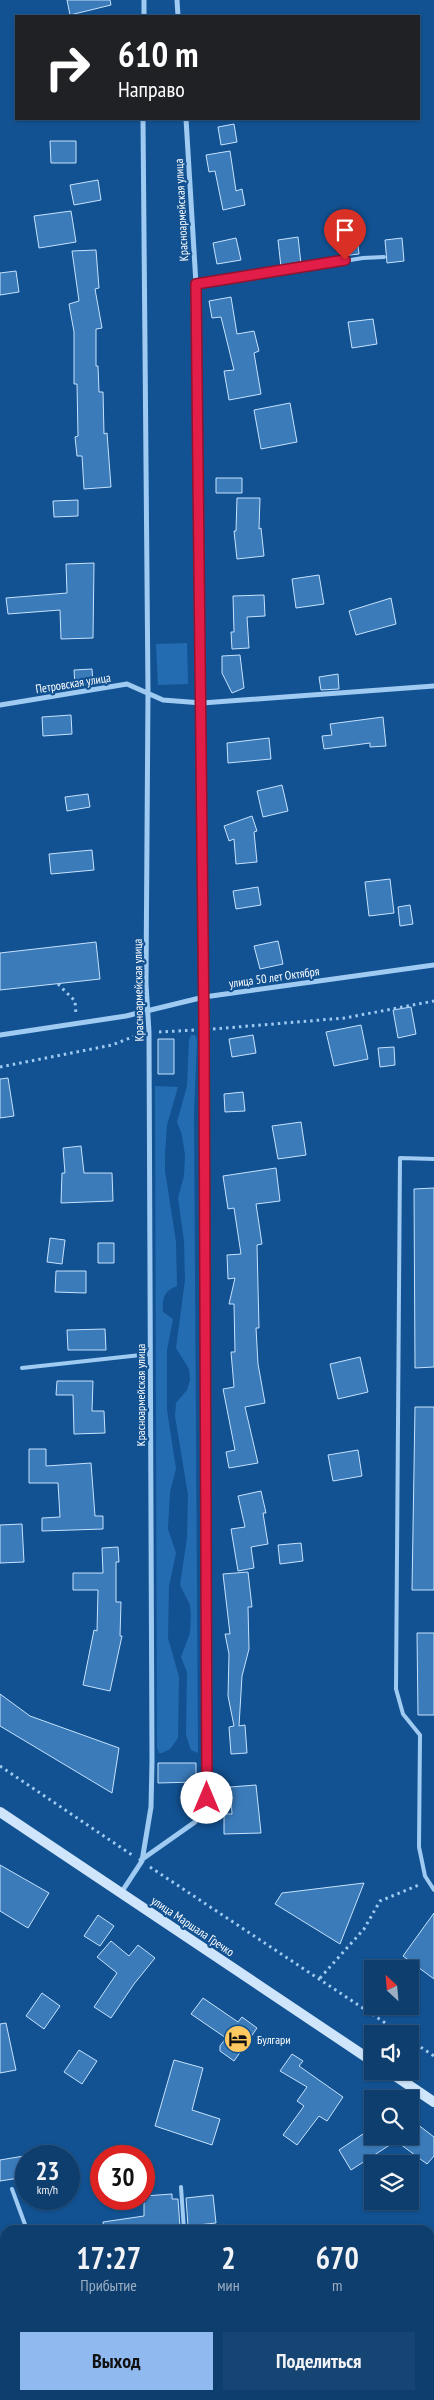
<!DOCTYPE html>
<html lang="ru">
<head>
<meta charset="utf-8">
<style>
  body { margin:0; font-family:"PT Sans Narrow",sans-serif; background:#174573; color:#f1f3f6; height:100vh; display:flex; flex-direction:column; font-size:19px; white-space:nowrap }
  * { box-sizing:border-box; margin:0 }
  p { font-size:16px; color:#9baec2 }
  .icon { flex:none; width:28px; height:28px; fill:none; stroke:currentColor; stroke-width:2; stroke-linecap:round; stroke-linejoin:round }
  .map { position:relative; flex:1; overflow:hidden }
  .panel { position:absolute; left:0px; top:2225px; width:435px; height:175px; display:flex; flex-direction:column; background:#0e3e6e; border-radius:15px 15px 0 0; box-shadow:0 1px 4px #0004,0 0 0 1px #2e5781 }
  .panel>* { flex:none }
  .guide { position:absolute; left:15px; top:15px; width:405px; height:105px; border-radius:0px; box-shadow:0 1px 4px #0004,0 0 0 1px #2e5781; background:#202124; color:#fff; overflow:hidden }
  .needle { width:32px; rotate:334deg }
  .controls { position:absolute; left:364px; top:1960px; display:grid; gap:10px }
  .controls a { display:grid; place-items:center; width:55px; height:55px; border-radius:0px; background:#0e3e6e; box-shadow:0 1px 4px #0004,0 0 0 1px #2e5781; font-size:25px }
  .speed { position:absolute; left:15px; top:2145px; display:flex; gap:10px; font-size:25px; font-weight:700; text-align:center }
  .speed>* { display:grid; place-content:center; width:65px; height:65px; border-radius:50%; background:#0e3e6e; box-shadow:0 1px 4px #0004,0 0 0 1px #2e5781; line-height:1 }
  .speed small { font-size:12px; font-weight:400 }
  .speed .limit { border:8px solid #d22; background:#fff; color:#111 }
  .pin { position:absolute; display:grid; place-items:center; width:42px; height:42px; color:#fff; margin:-51px -21px; border-radius:50% 50% 50% 0; rotate:-45deg; box-shadow:0 0 5px #0007 }
  .pin .icon { rotate:45deg }
  .me { position:absolute; width:55px; margin:-28px; rotate:0deg; stroke-linejoin:round; filter:drop-shadow(0 0 4px #0008) }
  .turn { display:flex; align-items:center; gap:18px; height:105px; padding:0 20px; font-size:22px }
  .turn .icon { width:65px; height:65px; stroke-width:2.5 }
  .turn b { display:block; font-size:35px; line-height:42px }
  .eta { display:flex; justify-content:space-evenly; align-items:center; height:85px; text-align:center }
  .eta b { font-size:30px; font-weight:700; line-height:35px }
  .primary-button { display:flex; gap:10px; margin-top:auto; padding:10px 20px }
  .primary-button a { flex:1; height:58px; border-radius:0px; background:#90b9f0; color:#111; font-size:20px; font-weight:700; line-height:58px; text-align:center }
  .primary-button a+a { background:#174573; color:#f1f3f6 }
  .map>svg:first-child { display:block }
  .green { fill:#246cb1 }
  .building { fill:#3b7bba; stroke:#c6e2fd }
  .lines { fill:none; stroke-linecap:round; stroke-linejoin:round }
  .path { stroke:#9fcaf2; stroke-width:3; stroke-dasharray:2.5 4; stroke-linecap:butt }
  .lane { stroke:#9fcaf2; stroke-width:4 }
  .street { stroke:#9fcaf2; stroke-width:5 }
  .secondary { stroke:#cee5fc; stroke-width:10 }
  .route-casing { stroke:#92132f; stroke-width:12 }
  .route { stroke:#e11d48; stroke-width:9 }
  .labels { text-anchor:middle; dominant-baseline:central; stroke-width:4.5; stroke-linejoin:round; paint-order:stroke }
  .street-label { font-size:12px; fill:#fff; stroke:#125292 }
  .poi-label { font-size:12px; fill:#fff; stroke:#125292; text-anchor:start }
</style>
</head>
<body>
<div class="map">
<svg width="434" height="2400" viewBox="0 0 434 2400">
  <rect width="100%" height="100%" fill="#125292"/>
  <!-- green -->
  <path class="green" d="M187 643 188 684 158 685 156 644Z
    M191 1035H195L197 1040 194 1113 198 1753 191 1750 186 1735 187 1672 181 1657 190 1633 191 1615 190 1605 180 1585 187 1538 188 1495 175 1416 176 1403 187 1390 190 1380 189 1369 176 1348 185 1280 184 1241 178 1198 184 1176 185 1155 182 1135 177 1122 187 1086 189 1040Z
    M155 1086 178 1087 167 1125 165 1154V1171L176 1242 177 1286C164 1291 162 1298 163 1312L173 1319 167 1350V1410L176 1469 170 1492 168 1529 176 1553 169 1586 168 1638 179 1677 178 1738 170 1749 162 1753H159L157 1748Z"/>
  <!-- building -->
  <path class="building" d="M67 0H110L111 5 70 15Z
    M234 124 237 142 221 145 218 127Z
    M50 141H76V163H51Z
    M230 151 236 191 242 189 245 205 223 210 215 171 209 172 206 155Z
    M98 180 101 200 74 205 70 185Z
    M71 211 76 242 39 248 34 216Z
    M356 229 359 254 341 256 339 231Z
    M298 237 301 264 281 267 278 240Z
    M236 238 241 260 217 264 213 243Z
    M402 238 404 261 387 263 385 240Z
    M96 250 99 288 95 289 102 328 96 329V366H98L99 392H103L104 434 107 433 111 487 84 489 82 456H77L75 437 78 436 77 384H74V332L69 304 79 301 72 251Z
    M16 271 19 292 0 295V273Z
    M231 297 237 334 254 331 259 351 254 353 261 394 229 400 224 371 234 370 221 317 212 318 209 301Z
    M373 319 377 344 352 348 348 322Z
    M290 403 297 442 261 449 254 410Z
    M216 478H242V493H216Z
    M237 498H260L259 529 261 528 264 556 237 559 234 531H236Z
    M78 500V516L54 517 53 501Z
    M94 563 93 638 61 639 60 610 8 614 6 598 67 593 66 564Z
    M319 575 324 604 296 608 292 579Z
    M264 595 265 616 247 617 249 648 232 649 231 632H234L233 596Z
    M391 598 396 624 356 635 349 611Z
    M240 655 244 688 232 693 222 673V656Z
    M92 669 93 684 75 686 74 670Z
    M338 674 339 689 321 690 319 677Z
    M71 715 72 734 43 736 42 717Z
    M383 717 386 746 370 747V743L324 749 322 736 332 735 330 724Z
    M269 738 271 759 228 763 227 743Z
    M282 785 288 811 263 817 257 791Z
    M88 794 90 807 67 811 65 797Z
    M252 816 257 831 254 832 257 862 236 864 234 839 229 841 224 826Z
    M92 850 94 870 51 874 49 854Z
    M390 879 394 913 369 916 365 882Z
    M258 887 261 905 236 909 233 891Z
    M410 905 413 924 400 926 398 907Z
    M278 941 283 964 260 969 254 946Z
    M96 942 100 979 0 990V953Z
    M411 1007 416 1034 398 1038 393 1010Z
    M361 1025 368 1059 334 1066 326 1032Z
    M253 1035 256 1053 232 1057 229 1039Z
    M158 1039H174V1074H158Z
    M394 1047 395 1065 380 1067 378 1048Z
    M8 1078 14 1116 0 1118V1079Z
    M243 1092 245 1111 225 1112 224 1094Z
    M301 1122 306 1155 278 1159 272 1126Z
    M81 1146 84 1173H112L113 1201 61 1203 62 1173H65L63 1148Z
    M276 1168 280 1201 256 1204 262 1244 257 1245 259 1328H256L258 1364 265 1403 245 1407 258 1463 229 1468 226 1452 235 1450 223 1389 234 1387 231 1352H235L234 1304H229L235 1278 228 1279 227 1255 241 1254 234 1208 228 1209 223 1176Z
    M434 1188V1367L415 1368 414 1189Z
    M50 1238 65 1240 62 1264 47 1262Z
    M98 1243H114V1263H98Z
    M56 1271H86V1293L55 1292Z
    M105 1329 106 1350H68L67 1330Z
    M360 1357 368 1392 338 1399 330 1364Z
    M57 1381H93L92 1411H104L105 1433 74 1434 73 1395H56Z
    M415 1407H434V1590H412Z
    M29 1449H46V1466L91 1463 95 1516H103V1529L42 1531V1518L60 1517 58 1483H29Z
    M358 1450 362 1476 333 1481 328 1455Z
    M261 1491 266 1513H263L268 1544 251 1547 254 1568 238 1571 231 1529 245 1527 238 1496Z
    M22 1524 24 1562 0 1563V1525Z
    M301 1543 303 1561 280 1564 278 1545Z
    M118 1547 119 1562H116V1602H121L120 1636H122L110 1691 83 1685 94 1630 97 1631 98 1590H73V1573H103L102 1548Z
    M248 1572 252 1607H248L249 1649 242 1676 239 1726 245 1725 247 1753 231 1754 229 1727 234 1726 228 1696 229 1654 225 1634H230L223 1574Z
    M417 1633H434V1715H418Z
    M0 1694 30 1716 119 1748 112 1793 0 1726Z
    M158 1763H196V1782L158 1783Z
    M256 1785 261 1833 224 1834V1814H232L230 1787Z
    M0 1865 49 1893 28 1928 0 1911Z
    M364 1883 340 1944 275 1904 282 1893Z
    M434 1913V1979L403 1956Z
    M98 1915 114 1926 100 1946 84 1936Z
    M111 1941 129 1956 138 1945 155 1958 134 1984 111 2018 94 2007 117 1973 97 1957Z
    M42 1993 60 2006 44 2029 26 2016Z
    M203 1998 238 2022 242 2017 257 2028 234 2061 220 2051V2046L226 2038 191 2014Z
    M6 2023 16 2070 0 2073V2024Z
    M79 2050 97 2061 82 2084 64 2072Z
    M292 2054 303 2061 299 2066 343 2097 327 2121 319 2116 297 2145 283 2135 304 2106 297 2101 307 2087 280 2071Z
    M174 2060 203 2068 192 2110 220 2119 212 2145 155 2126Z
    M417 2124 434 2137V2156L427 2164 396 2141 351 2170 339 2150 372 2128V2136H410Z
    M24 2156 26 2177 0 2181V2160Z
    M172 2194V2199H178L180 2227 174 2228V2230H104L103 2222 144 2216V2196Z
    M213 2195 216 2223 188 2226 186 2198Z"/>
  <g class="lines">
    <!-- path -->
    <path class="path" d="M58 984 75 1001 76 1015
      M213 1029 345 1018 434 1001
      M159 1032 195 1030
      M0 1067 112 1045 140 1034
      M0 1766 132 1855
      M150 1867 402 2034
      M320 1978 364 1929 380 1901 421 1884
      M410 2040 434 2056"/>
    <!-- lane -->
    <path class="lane" d="M196 284 363 258 384 257
      M434 1159 400 1158 396 1689 403 1714 420 1735 419 1847 425 1876 434 1890
      M22 1368 150 1354
      M181 2187 184 2230
      M12 2189 27 2230"/>
    <!-- street -->
    <path class="street" d="M177 0 178 16
      M144 16V0
      M0 705 127 684 163 700 202 703 434 686
      M0 1035 126 1016 204 997 434 965
      M141 1860 195 1822 207 1798 202 703 196 284 186 119
      M121 1893 142 1861 151 1807 152 1762 149 1032 146 984 148 692 143 119
      M0 2372 5 2371"/>
    <!-- secondary -->
    <path class="secondary" d="M0 1812 372 2061
      M388 2071 434 2102"/>
  </g>
  <g class="lines">
    <defs>
      <path id="route" d="M207 1798 204 1029 196 284 345 260"/>
    </defs>
    <!-- route casing -->
    <use href="#route" class="route-casing"/>
    <!-- route -->
    <use href="#route" class="route"/>
  </g>
  <!-- icons -->
  <defs>
    <symbol id="hotel-disc" viewBox="-11 -11 22 22"><circle r="9.5" fill="#ffc860" stroke="#125292"/><path d="M-6-4.5h1.5V1H6V5H4.5V3h-9V5H-6ZM-4 0a1.8 1.8 0 1 1 3.6 0ZM.5 0V-2.5h3Q6-2.5 6 0Z" fill="#111"/></symbol>
  </defs>
  <g fill-rule="evenodd">
    <use href="#hotel-disc" x="222" y="2023" width="32" height="32"/>
  </g>
  <g class="labels">
    <!-- street labels -->
    <g class="street-label">
      <text transform="translate(181 210) rotate(-93)">Красноармейская улица</text>
      <text transform="translate(73 683) rotate(-9)">Петровская улица</text>
      <text transform="translate(274 977) rotate(-8)">улица 50 лет Октября</text>
      <text transform="translate(138 990) rotate(-91)">Красноармейская улица</text>
      <text transform="translate(140 1395) rotate(-90)">Красноармейская улица</text>
      <text transform="translate(193 1926) rotate(34)">улица Маршала Гречко</text>
    </g>
    <!-- poi labels -->
    <g class="poi-label">
      <text x="257" y="2039">Булгари</text>
    </g>
  </g>
</svg>
<div class="controls">
<a><svg class="needle" viewBox="-14 -14 28 28"><path d="M0-13l5 13h-10z" fill="#e53935"/><path d="M0 13l5-13h-10z" fill="#9baec2"/></svg></a>
<a><svg class="icon" aria-label="sound" viewBox="0 0 24 24"><path d="M4 9h4l5-4v14l-5-4H4zM17 9q2 3 0 6"/></svg></a>
<a><svg class="icon" aria-label="search" viewBox="0 0 24 24"><circle cx="10" cy="10" r="6"/><path d="M15 15l6 6"/></svg></a>
<a><svg class="icon" aria-label="layers" viewBox="0 0 24 24"><path d="M12 4l9 5-9 5-9-5zM3 14l9 5 9-5"/></svg></a>
</div>
<div class="speed"><div>23<small>km/h</small></div><div class="limit">30</div></div>
<div class="pin" style="left:345px;top:260px;background:#d93025"><svg class="icon" aria-label="arrive" viewBox="0 0 24 24"><path d="M6 21V4h12l-3 4 3 4H6"/></svg></div>
<svg class="me" style="left:207px;top:1798px" viewBox="-20 -20 40 40"><circle r="19" fill="#fff"/><path d="M0-13L10 11 0 6-10 11z" fill="#e11d48"/></svg>
<div class="guide">
<div class="turn"><svg class="icon" aria-label="right" viewBox="0 0 24 24"><path d="M7 20v-9h11M14 6l5 5-5 5"/></svg><div><b>610 m</b>Направо</div></div>
</div>
<section class="panel">
<div class="eta">
<div><b>17:27</b><p>Прибытие</p></div>
<div><b>2</b><p>мин</p></div>
<div><b>670</b><p>m</p></div>
</div>
<div class="primary-button"><a>Выход</a><a>Поделиться</a></div>
</section>
</div>
</body>
</html>
